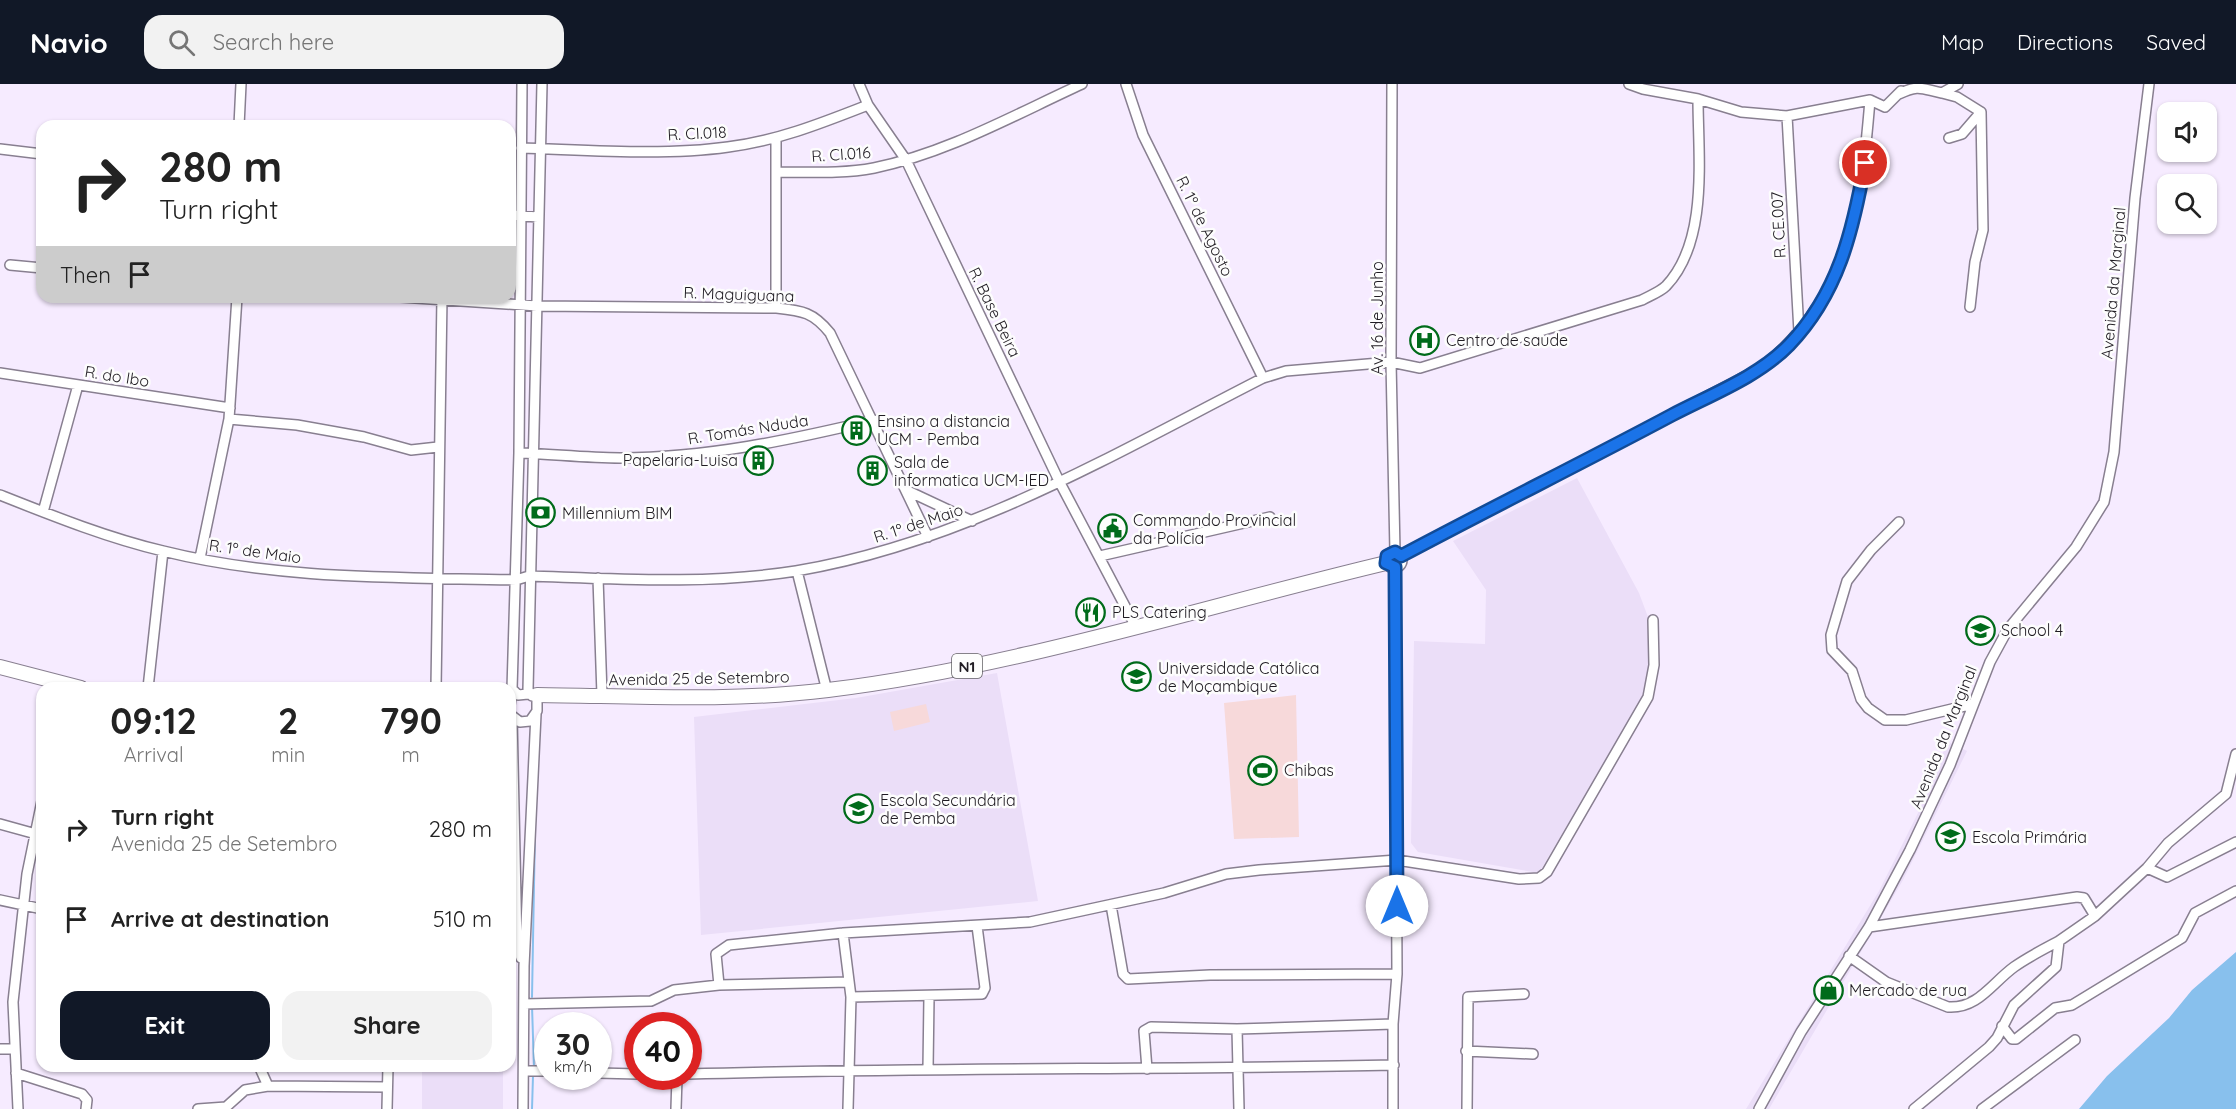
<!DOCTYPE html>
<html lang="en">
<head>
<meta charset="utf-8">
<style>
  body { margin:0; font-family:Quicksand,sans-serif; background:#f2f2f2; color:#222; height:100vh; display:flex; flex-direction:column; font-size:22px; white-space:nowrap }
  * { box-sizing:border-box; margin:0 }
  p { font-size:20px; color:#767676 }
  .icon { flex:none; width:33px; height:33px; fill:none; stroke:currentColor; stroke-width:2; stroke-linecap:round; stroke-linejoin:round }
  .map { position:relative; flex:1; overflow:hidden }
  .sheet { position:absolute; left:36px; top:598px; width:480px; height:390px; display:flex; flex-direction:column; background:#fff; border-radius:18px; box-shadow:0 2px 4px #0004 }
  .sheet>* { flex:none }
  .banner { position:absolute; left:36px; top:36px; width:480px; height:183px; border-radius:18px; box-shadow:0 2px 4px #0004; background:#fff; color:#222; overflow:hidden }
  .buttons { position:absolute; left:2157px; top:18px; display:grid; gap:12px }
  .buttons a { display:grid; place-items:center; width:60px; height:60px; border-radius:12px; background:#fff; box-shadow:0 2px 4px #0004; font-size:30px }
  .speed { position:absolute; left:534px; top:928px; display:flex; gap:12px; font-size:30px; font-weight:700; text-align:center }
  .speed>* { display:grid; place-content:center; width:78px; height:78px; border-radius:50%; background:#fff; box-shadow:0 2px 4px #0004; line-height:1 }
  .speed small { font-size:15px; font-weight:400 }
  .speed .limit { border:9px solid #d22; background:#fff; color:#111 }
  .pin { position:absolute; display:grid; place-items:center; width:51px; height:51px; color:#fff; margin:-26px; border:3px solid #fff; border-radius:50%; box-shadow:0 2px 6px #0007 }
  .me { position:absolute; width:66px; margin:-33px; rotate:0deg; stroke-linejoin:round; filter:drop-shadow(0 0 4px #0008) }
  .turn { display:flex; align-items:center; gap:21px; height:126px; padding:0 24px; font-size:27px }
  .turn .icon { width:78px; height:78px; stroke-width:2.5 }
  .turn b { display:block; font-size:42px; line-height:51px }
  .then { display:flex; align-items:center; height:57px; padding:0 24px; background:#0003; gap:12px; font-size:22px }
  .eta { display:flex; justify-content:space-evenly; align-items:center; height:102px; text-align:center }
  .eta b { font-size:36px; font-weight:700; line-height:42px }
  .cta { display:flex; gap:12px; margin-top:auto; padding:12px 24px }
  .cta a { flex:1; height:69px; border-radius:18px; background:#111827; color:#fff; font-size:24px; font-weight:700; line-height:69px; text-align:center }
  .cta a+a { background:#f2f2f2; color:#222 }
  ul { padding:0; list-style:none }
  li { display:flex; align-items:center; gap:18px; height:90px; padding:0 24px }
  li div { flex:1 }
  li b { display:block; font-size:22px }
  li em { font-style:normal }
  header { display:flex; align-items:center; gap:36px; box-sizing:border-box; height:84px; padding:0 30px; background:#111827; color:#fff }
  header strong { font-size:28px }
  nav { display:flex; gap:33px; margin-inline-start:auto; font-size:21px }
  .search { width:420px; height:54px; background:#f2f2f2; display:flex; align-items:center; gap:15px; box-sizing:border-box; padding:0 21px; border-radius:18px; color:#767676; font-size:22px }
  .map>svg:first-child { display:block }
  .built { fill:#ebdef8 }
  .green { fill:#f7d9da }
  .water { fill:#88c0ed }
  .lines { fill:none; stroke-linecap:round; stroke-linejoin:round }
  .stream { stroke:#88c0ed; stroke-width:2 }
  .minor-casing { stroke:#887f90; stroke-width:12 }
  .highway-casing { stroke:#887f90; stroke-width:16 }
  .minor { stroke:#fff; stroke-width:9 }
  .highway { stroke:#fff; stroke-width:14 }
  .route-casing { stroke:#114b97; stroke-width:15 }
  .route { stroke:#1a73e8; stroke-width:10 }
  .labels { text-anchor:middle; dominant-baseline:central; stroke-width:5; stroke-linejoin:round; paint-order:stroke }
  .shield { fill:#fdfdfd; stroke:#626064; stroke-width:1.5 }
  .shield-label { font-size:15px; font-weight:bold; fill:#201c23 }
  .street-label { font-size:16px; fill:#201c23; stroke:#fdfdfd }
  .poi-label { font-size:16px; fill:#201c23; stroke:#fdfdfd; text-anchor:start }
</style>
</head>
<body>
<header>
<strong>Navio</strong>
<div class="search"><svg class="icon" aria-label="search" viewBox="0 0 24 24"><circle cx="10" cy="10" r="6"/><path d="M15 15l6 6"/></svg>Search here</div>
<nav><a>Map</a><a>Directions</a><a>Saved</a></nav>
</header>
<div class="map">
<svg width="2236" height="1025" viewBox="0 0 2236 1025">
  <rect width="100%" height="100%" fill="#f6ebff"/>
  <!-- built -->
  <path class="built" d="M1577 394 1639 509 1648 533 1650 582 1642 614 1539 789 1418 768 1411 759 1414 557 1485 560 1486 506 1453 457Z
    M997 589 1038 817 701 851 694 633 856 614Z
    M1947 657 1967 667 1903 796 1769 1025H1746L1879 807 1930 705Z
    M422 983H503V1025H422Z"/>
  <!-- green -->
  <path class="green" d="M1296 611 1299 753 1234 755 1224 619Z
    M926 620 930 638 894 647 890 628Z"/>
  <!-- water -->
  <path class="water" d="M2236 868V1025H2079L2107 992 2169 934 2192 906Z"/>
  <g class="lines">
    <!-- stream -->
    <path class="stream" d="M532 913 535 745
      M532 922 534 984
      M532 1025 533 992"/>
    <defs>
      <path id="minor" d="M859 0 868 21 906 76 1059 397 1136 543
        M1126 0 1143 51 1263 294
        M1392 0 1391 278 1395 468
        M1629 0 1643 5 1698 15 1741 28 1787 32 1870 16
        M1942 9 1957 13 1981 28 1983 146 1975 178 1970 223
        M1899 10C1919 0 1922 5 1942 9L1958 0
        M1870 16 1885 23 1901 7
        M1787 32 1799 248
        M239 42 241 0
        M1949 54 1962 50 1981 28
        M521 64C587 66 664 72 728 63 777 57 822 39 868 21
        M0 65 42 70
        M778 88C810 88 843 90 874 84 947 69 1014 31 1082 0
        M510 131 538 133
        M10 181 42 184
        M400 213 537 222 776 224C803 227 813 228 830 249L928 453
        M776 224V54
        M0 289 230 324
        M229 335 297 341 364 353 411 366 438 363
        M519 369C552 370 586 374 620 374 706 374 790 356 874 336
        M908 407 972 437
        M0 411C53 432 108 454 163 467 279 496 398 493 516 496L529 492C618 495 707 501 796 487 964 459 1114 370 1263 294L1286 287 1391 278 1420 284 1642 216C1649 212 1660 208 1666 202 1709 157 1698 72 1698 15
        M43 428 78 301
        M1899 438 1871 466 1847 497 1831 551 1832 566 1852 587 1861 615 1868 624 1885 636H1906L1973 620
        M1386 476a8 8 0 1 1 16 0a8 8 0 1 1-16 0Z
        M1100 472 1270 433
        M1401 472 1761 284C1851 212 1861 124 1870 16
        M200 474 229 335 237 213
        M797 487 827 607
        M598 494 602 611
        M148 604 163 467
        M436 604 442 213
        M512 605 519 369 522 0
        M528 606 542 0
        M510 621 512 605 518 611 528 610V606L532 612 537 611V627L530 637 520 638 511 631
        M512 633 517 862 521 874
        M0 740 36 750
        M2147 784 2167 793 2236 758
        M0 816 42 825
        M1111 821 1123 890 1128 895 1210 891 1397 890
        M1869 843 2077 813 2084 814 2095 832 2147 784 2168 759 2226 710 2236 670
        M843 849 851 913 848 1025
        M1849 872 1886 898 1948 923C1978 925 1992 899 2014 883 2028 873 2044 865 2059 857
        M719 901 716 870 729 861 843 849 1030 838 1164 809 1226 790 1259 786 1397 776 1519 795 1539 794 1547 788 1648 613 1654 581 1653 536
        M851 913 982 910 985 904 977 842
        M524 920 651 917 674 906 719 901 849 898
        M2002 942 2012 955H2016L2055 924 2072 921 2182 854 2195 829 2236 807
        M1237 945 1239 1025
        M0 965H14
        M1466 967 1533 970
        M259 982 268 1002
        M928 985 929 913
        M1147 985 1144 947 1151 943 1237 945 1393 940
        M524 987H548
        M16 989 82 1010 87 1016 86 1025
        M598 989 638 990
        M688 990C924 983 1159 986 1394 981
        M18 1025 13 918 27 790 42 717
        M198 1025 226 1023 245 1006 268 1002 387 1003
        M387 1025 388 982
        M523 1025 524 882 536 630
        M676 1025 677 993
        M1393 1025V940L1397 890 1395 484
        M1467 1025 1468 913 1524 910
        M1759 1025 1801 948 1869 843 1910 766 1950 681 1990 578 2008 545 2076 463 2104 418 2114 368 2135 114 2149 0
        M1914 1025 1989 963 1997 954 2014 921 2056 883 2059 857 2095 832
        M1982 1025 2075 956"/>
      <path id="highway" d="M0 583 81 604
        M537 611C634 612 732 618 828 606 1017 583 1201 523 1386 479"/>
    </defs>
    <!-- minor casing -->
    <use href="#minor" class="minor-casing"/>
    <!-- highway casing -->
    <use href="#highway" class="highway-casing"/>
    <!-- minor -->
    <use href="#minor" class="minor"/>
    <!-- highway -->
    <use href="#highway" class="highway"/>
  </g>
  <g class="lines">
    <defs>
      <path id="route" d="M1397 822 1395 483 1386 479 1387 472 1395 468 1401 472C1491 424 1582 379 1672 331 1710 311 1758 293 1789 261 1838 210 1853 147 1865 79"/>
    </defs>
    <!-- route casing -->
    <use href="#route" class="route-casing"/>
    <!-- route -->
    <use href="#route" class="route"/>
  </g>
  <!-- icons -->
  <defs>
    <symbol id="hospital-ring" viewBox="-11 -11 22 22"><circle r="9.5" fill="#fdfdfd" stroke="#006b1a" stroke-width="1.5"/><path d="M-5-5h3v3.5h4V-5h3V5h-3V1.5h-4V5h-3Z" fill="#006b1a"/></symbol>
    <symbol id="building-ring" viewBox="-11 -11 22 22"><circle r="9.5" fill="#fdfdfd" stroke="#006b1a" stroke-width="1.5"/><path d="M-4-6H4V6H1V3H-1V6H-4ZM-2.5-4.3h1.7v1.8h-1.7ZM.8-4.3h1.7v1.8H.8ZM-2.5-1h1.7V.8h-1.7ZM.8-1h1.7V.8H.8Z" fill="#006b1a"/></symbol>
    <symbol id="bank-ring" viewBox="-11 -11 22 22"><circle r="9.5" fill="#fdfdfd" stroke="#006b1a" stroke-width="1.5"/><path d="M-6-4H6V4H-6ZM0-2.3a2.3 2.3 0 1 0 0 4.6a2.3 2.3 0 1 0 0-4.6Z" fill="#006b1a"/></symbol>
    <symbol id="civic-ring" viewBox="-11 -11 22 22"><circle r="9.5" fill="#fdfdfd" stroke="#006b1a" stroke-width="1.5"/><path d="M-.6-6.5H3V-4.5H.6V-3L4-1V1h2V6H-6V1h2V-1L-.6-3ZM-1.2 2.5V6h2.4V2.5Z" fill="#006b1a"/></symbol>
    <symbol id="restaurant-ring" viewBox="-11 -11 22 22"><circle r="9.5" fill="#fdfdfd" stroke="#006b1a" stroke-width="1.5"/><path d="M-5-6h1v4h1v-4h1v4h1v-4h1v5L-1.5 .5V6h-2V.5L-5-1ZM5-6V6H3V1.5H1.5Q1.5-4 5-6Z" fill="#006b1a"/></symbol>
    <symbol id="school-ring" viewBox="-11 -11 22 22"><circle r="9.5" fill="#fdfdfd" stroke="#006b1a" stroke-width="1.5"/><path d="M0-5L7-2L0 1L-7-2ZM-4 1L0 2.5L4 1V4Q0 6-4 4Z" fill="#006b1a"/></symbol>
    <symbol id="university-ring" viewBox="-11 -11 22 22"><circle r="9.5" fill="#fdfdfd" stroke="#006b1a" stroke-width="1.5"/><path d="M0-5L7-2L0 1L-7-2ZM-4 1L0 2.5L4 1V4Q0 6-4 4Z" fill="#006b1a"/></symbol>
    <symbol id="stadium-ring" viewBox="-11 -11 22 22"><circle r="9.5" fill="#fdfdfd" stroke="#006b1a" stroke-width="1.5"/><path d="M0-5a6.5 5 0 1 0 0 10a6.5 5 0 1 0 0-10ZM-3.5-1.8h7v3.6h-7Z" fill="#006b1a"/></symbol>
    <symbol id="shop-ring" viewBox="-11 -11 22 22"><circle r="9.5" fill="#fdfdfd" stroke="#006b1a" stroke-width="1.5"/><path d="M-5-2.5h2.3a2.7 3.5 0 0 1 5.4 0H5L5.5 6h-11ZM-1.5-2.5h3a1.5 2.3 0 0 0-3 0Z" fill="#006b1a"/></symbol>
  </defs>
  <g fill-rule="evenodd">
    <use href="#hospital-ring" x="1408" y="240" width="33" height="33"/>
    <use href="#building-ring" x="840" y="330" width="33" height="33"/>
    <use href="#building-ring" x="742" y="360" width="33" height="33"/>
    <use href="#building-ring" x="856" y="370" width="33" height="33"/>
    <use href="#bank-ring" x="524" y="412" width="33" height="33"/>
    <use href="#civic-ring" x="1096" y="428" width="33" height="33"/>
    <use href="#restaurant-ring" x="1074" y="512" width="33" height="33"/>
    <use href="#school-ring" x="1964" y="530" width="33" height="33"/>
    <use href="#university-ring" x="1120" y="576" width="33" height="33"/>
    <use href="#stadium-ring" x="1246" y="670" width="33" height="33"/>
    <use href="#school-ring" x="842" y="708" width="33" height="33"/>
    <use href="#school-ring" x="1934" y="736" width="33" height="33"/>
    <use href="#shop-ring" x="1812" y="890" width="33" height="33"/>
  </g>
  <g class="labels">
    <!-- shield labels -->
    <rect class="shield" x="952" y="570" width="30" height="24" rx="4.5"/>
    <g class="shield-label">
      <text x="967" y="582">N1</text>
    </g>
    <!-- street labels -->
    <g class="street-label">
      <text transform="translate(697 49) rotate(-3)">R. CI.018</text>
      <text transform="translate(841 70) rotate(-4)">R. CI.016</text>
      <text transform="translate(1778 141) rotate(-93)">R. CE.007</text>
      <text transform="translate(1205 142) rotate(64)">R. 1º de Agosto</text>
      <text transform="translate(2113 199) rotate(-85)">Avenida da Marginal</text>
      <text transform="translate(739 210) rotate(2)">R. Maguiguana</text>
      <text transform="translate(995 228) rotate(64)">R. Base Beira</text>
      <text transform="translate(1377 234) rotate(-90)">Av. 16 de Junho</text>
      <text transform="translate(117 292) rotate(9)">R. do Ibo</text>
      <text transform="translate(748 345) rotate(-9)">R. Tomás Nduda</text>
      <text transform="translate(918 439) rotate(-18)">R. 1º de Maio</text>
      <text transform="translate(255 467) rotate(8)">R. 1º de Maio</text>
      <text transform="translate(699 594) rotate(-1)">Avenida 25 de Setembro</text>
      <text transform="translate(1943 653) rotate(-68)">Avenida da Marginal</text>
    </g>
    <!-- poi labels -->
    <g class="poi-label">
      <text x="1446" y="256">Centro de saude</text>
      <text x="877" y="337">Ensino a distancia<tspan x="877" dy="18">UCM - Pemba</tspan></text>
      <text x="738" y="376" text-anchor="end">Papelaria-Luisa</text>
      <text x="894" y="378">Sala de<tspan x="894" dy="18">informatica UCM-IED</tspan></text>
      <text x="562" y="429">Millennium BIM</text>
      <text x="1133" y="436">Commando Provincial<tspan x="1133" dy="18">da Polícia</tspan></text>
      <text x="1112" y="528">PLS Catering</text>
      <text x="2001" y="546">School 4</text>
      <text x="1158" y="584">Universidade Católica<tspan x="1158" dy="18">de Moçambique</tspan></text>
      <text x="1284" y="686">Chibas</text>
      <text x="880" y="716">Escola Secundária<tspan x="880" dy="18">de Pemba</tspan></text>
      <text x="1972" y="753">Escola Primária</text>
      <text x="1849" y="906">Mercado de rua</text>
    </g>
  </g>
</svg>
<div class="buttons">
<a><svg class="icon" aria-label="sound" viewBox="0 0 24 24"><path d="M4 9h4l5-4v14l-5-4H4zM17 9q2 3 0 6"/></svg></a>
<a><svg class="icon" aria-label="search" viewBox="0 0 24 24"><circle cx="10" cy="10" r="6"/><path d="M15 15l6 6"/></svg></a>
</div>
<div class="speed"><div>30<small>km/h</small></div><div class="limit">40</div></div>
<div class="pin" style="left:1865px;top:79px;background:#d93025"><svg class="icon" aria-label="arrive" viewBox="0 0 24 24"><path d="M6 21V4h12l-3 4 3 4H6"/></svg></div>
<svg class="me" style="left:1397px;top:822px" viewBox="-20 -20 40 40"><circle r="19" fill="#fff"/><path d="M0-13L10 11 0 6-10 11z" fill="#1a73e8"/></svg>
<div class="banner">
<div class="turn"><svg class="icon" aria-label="right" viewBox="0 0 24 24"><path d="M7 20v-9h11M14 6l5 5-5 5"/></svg><div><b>280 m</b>Turn right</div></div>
<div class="then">Then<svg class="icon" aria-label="arrive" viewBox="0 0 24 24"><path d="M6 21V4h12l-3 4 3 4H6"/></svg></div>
</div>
<section class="sheet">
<div class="eta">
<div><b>09:12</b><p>Arrival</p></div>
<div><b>2</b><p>min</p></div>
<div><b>790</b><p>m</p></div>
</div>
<ul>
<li><svg class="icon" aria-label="right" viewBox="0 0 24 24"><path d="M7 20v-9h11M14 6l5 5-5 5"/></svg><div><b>Turn right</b><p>Avenida 25 de Setembro</p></div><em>280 m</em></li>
<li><svg class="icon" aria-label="arrive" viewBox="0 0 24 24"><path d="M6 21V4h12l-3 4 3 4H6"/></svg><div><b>Arrive at destination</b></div><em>510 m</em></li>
</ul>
<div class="cta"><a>Exit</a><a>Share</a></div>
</section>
</div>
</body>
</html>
